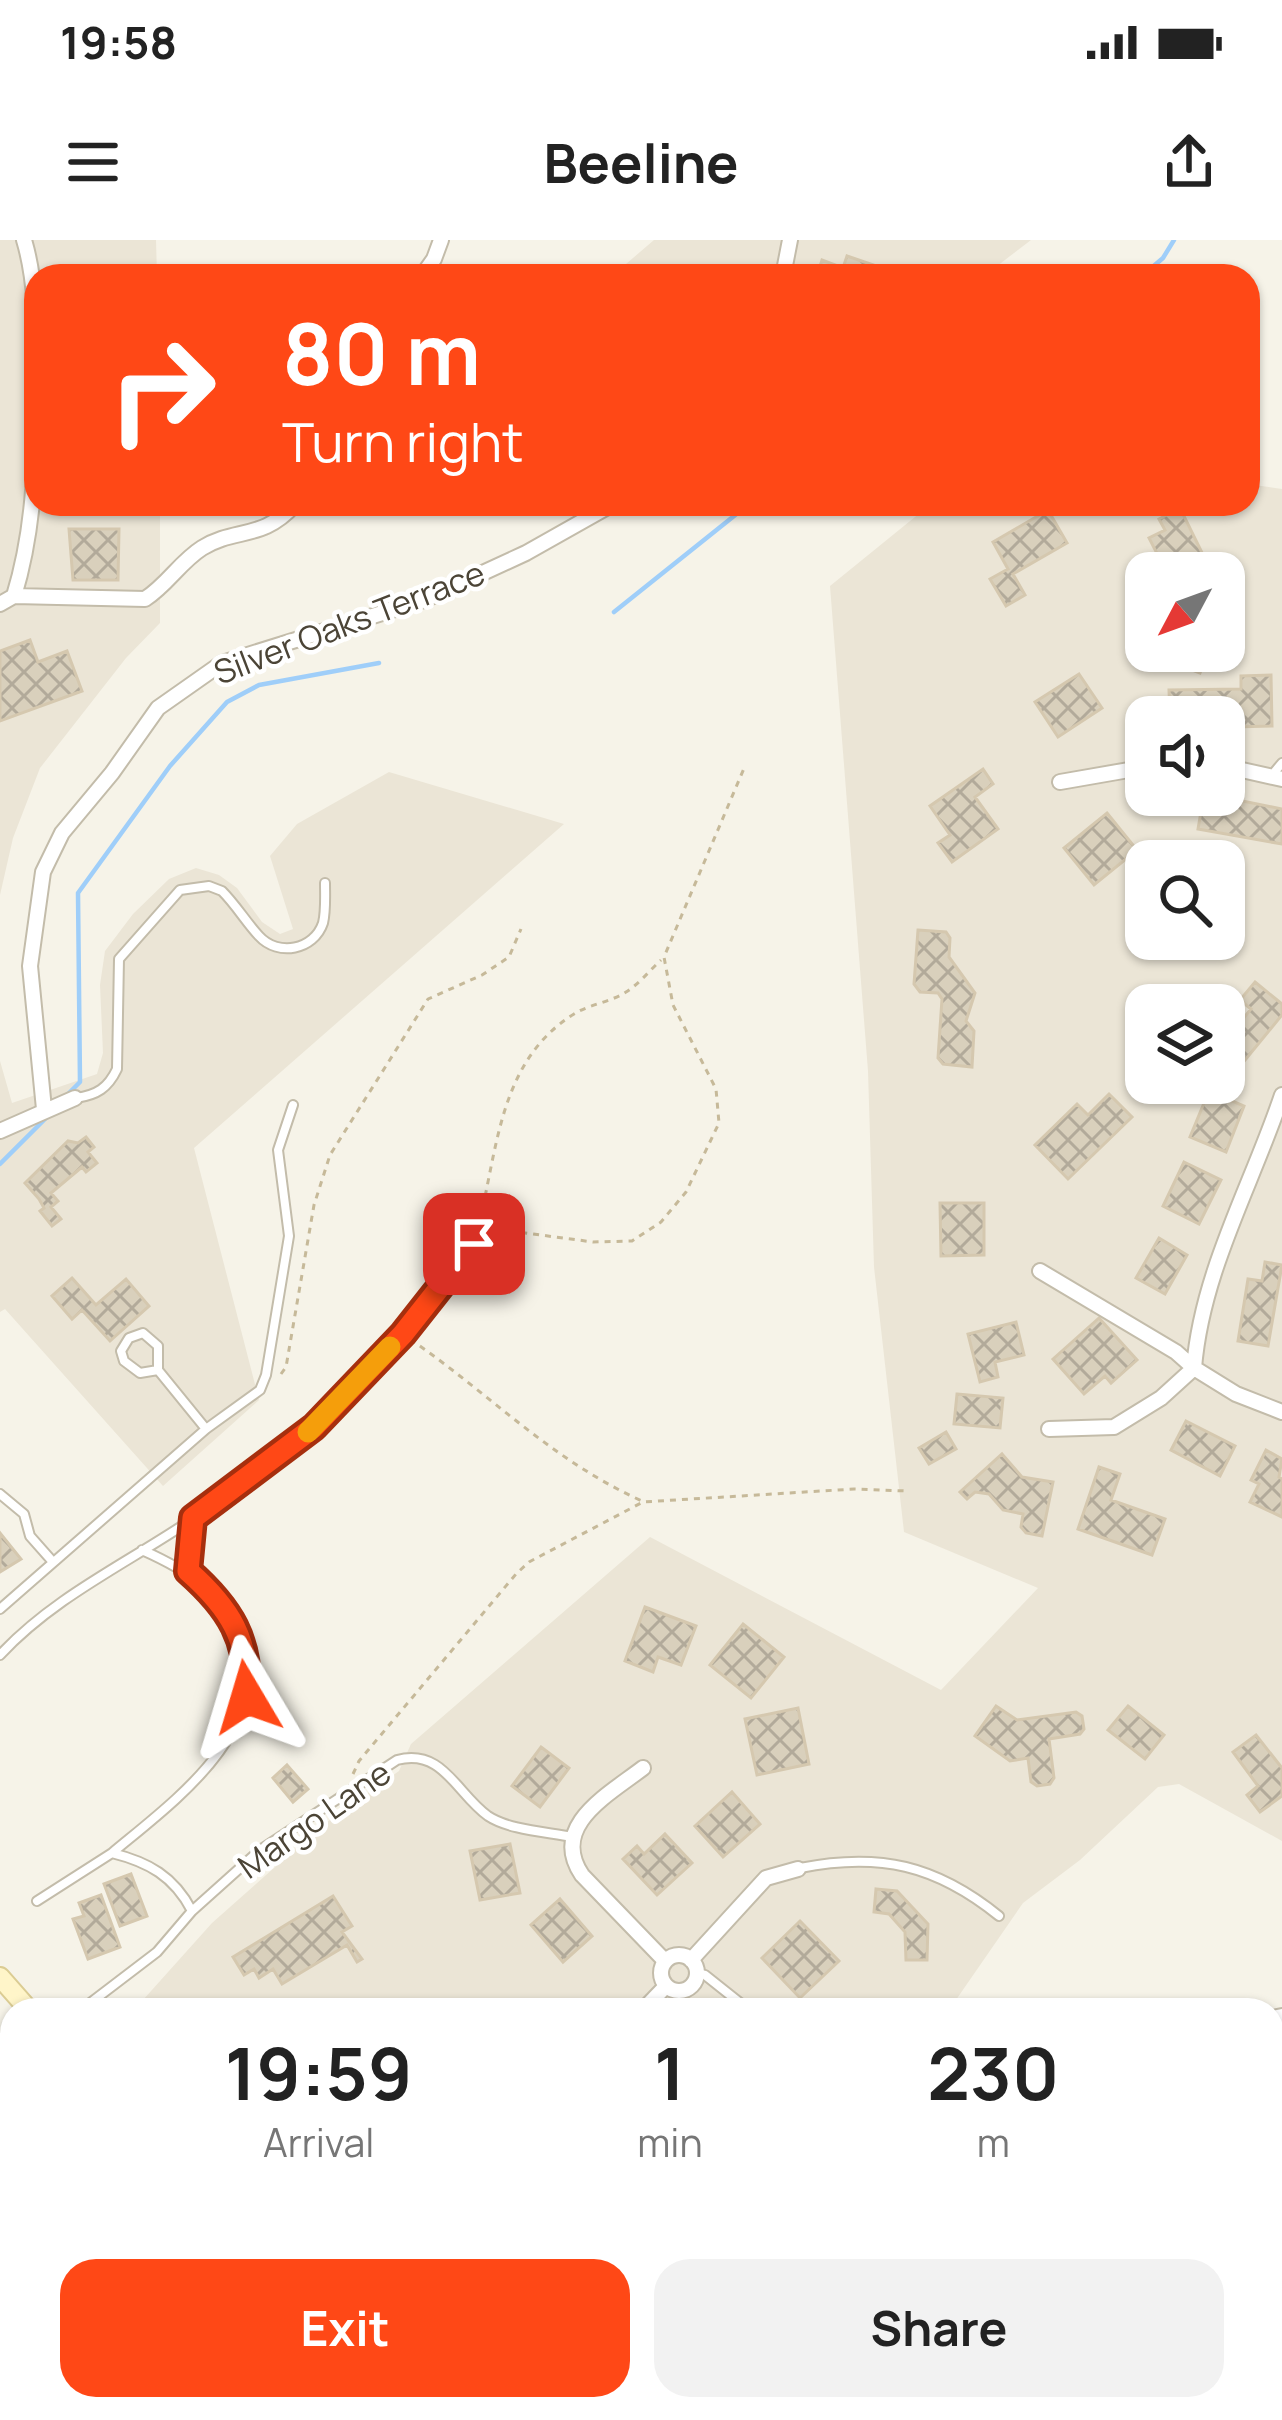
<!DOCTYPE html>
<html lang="en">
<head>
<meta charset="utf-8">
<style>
  body { margin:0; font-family:Manrope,sans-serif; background:#f2f2f2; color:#222; height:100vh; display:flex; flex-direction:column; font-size:45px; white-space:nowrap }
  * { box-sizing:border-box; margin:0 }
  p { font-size:39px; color:#767676 }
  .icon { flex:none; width:66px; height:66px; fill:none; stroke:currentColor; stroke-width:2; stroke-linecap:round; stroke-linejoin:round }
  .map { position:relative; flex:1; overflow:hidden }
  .sheet { position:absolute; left:0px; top:1758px; width:1284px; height:423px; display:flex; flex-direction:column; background:#fff; border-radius:36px 36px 0 0; box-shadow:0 3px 9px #0004 }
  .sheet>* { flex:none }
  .guide { position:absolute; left:24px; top:24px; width:1236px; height:252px; border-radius:36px; box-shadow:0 3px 9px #0004; background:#ff4816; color:#fff; overflow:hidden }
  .needle { width:78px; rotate:229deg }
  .controls { position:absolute; left:1125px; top:312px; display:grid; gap:24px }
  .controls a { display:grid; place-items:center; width:120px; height:120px; border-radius:24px; background:#fff; box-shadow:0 3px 9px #0004; font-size:60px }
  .pin { position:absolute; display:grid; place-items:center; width:102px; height:102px; color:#fff; margin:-51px; border-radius:24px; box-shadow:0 6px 18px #0006 }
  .me { position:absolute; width:132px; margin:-66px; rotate:353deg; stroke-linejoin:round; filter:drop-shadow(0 0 9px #0008) }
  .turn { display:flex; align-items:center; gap:42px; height:252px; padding:0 60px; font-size:54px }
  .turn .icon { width:156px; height:156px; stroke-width:2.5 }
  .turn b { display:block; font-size:84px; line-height:102px }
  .eta { display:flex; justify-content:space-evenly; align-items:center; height:204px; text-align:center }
  .eta b { font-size:72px; font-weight:700; line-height:84px }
  .button { display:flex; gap:24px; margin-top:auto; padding:24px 60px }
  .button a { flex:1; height:138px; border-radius:36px; background:#ff4816; color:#fff; font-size:48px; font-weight:700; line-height:138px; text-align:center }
  .button a+a { background:#f2f2f2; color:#222 }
  .status { display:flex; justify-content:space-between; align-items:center; height:84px; padding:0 60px; background:#fff; direction:ltr }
  .status svg { height:33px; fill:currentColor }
  header { display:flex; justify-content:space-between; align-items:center; height:156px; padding:0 60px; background:#fff; font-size:54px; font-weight:700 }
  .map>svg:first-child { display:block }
  .residential { fill:#ebe5d6; fill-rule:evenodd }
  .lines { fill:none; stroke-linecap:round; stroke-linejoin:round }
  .stream { stroke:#9fcef9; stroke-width:4.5 }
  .building { fill:url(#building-cross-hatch); stroke:#d5c8af; stroke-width:3 }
  .lane-casing { stroke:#c3bcaa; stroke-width:12 }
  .street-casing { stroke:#c3bcaa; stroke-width:18 }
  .secondary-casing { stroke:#dbcc93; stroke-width:22 }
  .path { stroke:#c6b999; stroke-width:3; stroke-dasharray:6 6; stroke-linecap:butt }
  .lane { stroke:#fff; stroke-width:8 }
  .street { stroke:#fff; stroke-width:14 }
  .secondary { stroke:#fff5c9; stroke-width:18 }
  .route-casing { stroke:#a62f0e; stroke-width:30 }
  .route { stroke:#ff4816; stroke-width:21 }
  .slow { stroke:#f59e0b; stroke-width:21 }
  .labels { text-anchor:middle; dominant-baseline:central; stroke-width:9; stroke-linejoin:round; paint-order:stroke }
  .street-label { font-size:33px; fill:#4b4436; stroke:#fff }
</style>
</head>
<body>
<div class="status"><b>19:58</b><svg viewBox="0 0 49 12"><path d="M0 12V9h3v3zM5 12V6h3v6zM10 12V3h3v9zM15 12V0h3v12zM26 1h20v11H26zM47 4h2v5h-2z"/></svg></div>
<header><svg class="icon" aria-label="menu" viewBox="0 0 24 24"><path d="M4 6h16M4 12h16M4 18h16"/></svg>Beeline<svg class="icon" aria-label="share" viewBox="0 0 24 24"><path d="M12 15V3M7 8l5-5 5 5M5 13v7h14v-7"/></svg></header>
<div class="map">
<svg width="1282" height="2180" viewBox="0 0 1282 2180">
  <defs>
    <pattern id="building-cross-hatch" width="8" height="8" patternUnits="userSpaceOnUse" patternTransform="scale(3)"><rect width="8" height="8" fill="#d9d0bc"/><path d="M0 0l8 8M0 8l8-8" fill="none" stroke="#b2aa9a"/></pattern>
  </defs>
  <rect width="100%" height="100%" fill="#f6f3e8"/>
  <!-- residential -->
  <path class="residential" d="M0 0H156L157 36H36V264H160V383L126 418 40 528 13 598 0 655Z
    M654 0H1031L984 36H612Z
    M1248 244 1282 249V1601L1179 1544 1158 1547 1080 1620 1023 1663 949 1770H134L212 1683 320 1587 399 1531 411 1504 650 1297 941 1450 1038 1348 904 1292 874 1027 868 831 830 346 931 264H1248ZM1146 333H1224V411H1146ZM1146 477H1224V555H1146ZM1146 621H1224V699H1146ZM1146 765H1224V843H1146Z
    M389 532 564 584 194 908 259 1160 163 1246 5 1069 0 1072V821L12 863 97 834 103 813 100 745 105 711 133 674 169 639 196 628 219 635 237 648 262 682 280 694 293 689 270 616 297 584Z
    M1282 1943V2180H1216L1214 2169H1272V1948Z
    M491 2169H699L691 2180H500Z"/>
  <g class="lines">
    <!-- stream -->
    <path class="stream" d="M1142 36 1163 18 1174 0
      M614 372 749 264
      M68 854 80 842 78 653 170 526 227 462 259 445 379 423
      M0 924 48 876"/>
  </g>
  <!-- building -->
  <path class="building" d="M847 16 885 29 883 36H817L822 20 843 28Z
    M1180 268 1212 333H1167L1149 298 1165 290 1159 279Z
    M1048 270 1067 303 1013 334 1025 355 1006 366 990 339 1008 329 993 302Z
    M69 289H119L118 340H73Z
    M30 400 38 422 67 411 82 451 0 481V411Z
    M1178 411 1208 412 1200 433 1174 423Z
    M1079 434 1102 468 1058 497 1035 462Z
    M1271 435 1272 486 1234 487V474L1170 476 1169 450 1241 449V436Z
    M983 529 993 544 975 557 998 589 952 622 938 603 950 595 930 566Z
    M1213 555 1282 569V604L1198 589 1202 566 1211 568Z
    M1107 573 1137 610 1094 645 1064 608Z
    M918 690 946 692 950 698 949 717 975 753 966 781 974 791 972 827 943 824 938 818 942 759 938 753 920 752 914 744Z
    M1255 742 1282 764V775L1245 820 1224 802 1251 769 1240 760Z
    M1209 851 1244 866 1226 912 1190 897Z
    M1109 854 1132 877 1068 939 1035 905 1077 864 1088 875Z
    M86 897 94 907 88 912 97 923 86 932 82 927 51 953 58 961 51 967 61 979 52 986 40 971 44 968 39 959 25 943 68 901 78 903Z
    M1184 922 1221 940 1199 984 1163 966Z
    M940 963H984V1015L941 1016Z
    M1159 998 1187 1015 1165 1054 1136 1038Z
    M1265 1022 1282 1025 1268 1106 1238 1101 1248 1039 1262 1041Z
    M72 1038 96 1065 126 1039 149 1066 110 1101 82 1070 72 1079 52 1056Z
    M1099 1078 1137 1120 1111 1143 1105 1136 1084 1154 1053 1119Z
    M1016 1082 1024 1115 995 1122 998 1137 980 1142 968 1094Z
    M957 1154 1003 1158 1000 1188 954 1184Z
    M1186 1181 1235 1206 1220 1236 1171 1210Z
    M946 1192 956 1209 929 1224 919 1208Z
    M1266 1210 1282 1219 1279 1237 1282 1239V1277L1250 1262 1259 1244 1251 1240Z
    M1002 1214 1022 1237 1053 1242 1042 1296 1026 1293 1021 1287 1023 1274 1003 1270 989 1254 975 1252 967 1259 960 1252Z
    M1099 1227 1120 1234 1111 1260 1165 1279 1152 1315 1078 1289Z
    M0 1293 21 1319 0 1332Z
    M645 1367 696 1386 681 1425 658 1417 653 1432 625 1421Z
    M743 1384 784 1417 751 1458 710 1425Z
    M996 1466 1017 1480 1076 1472 1082 1476 1084 1489 1080 1494 1049 1499 1054 1538 1050 1544 1037 1546 1031 1542 1028 1518 1010 1521 975 1496Z
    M1128 1466 1164 1495 1145 1519 1108 1490Z
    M798 1468 809 1524 757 1535 745 1479Z
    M1256 1495 1282 1528V1556L1260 1572 1247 1555 1258 1546 1233 1512Z
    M541 1507 569 1528 540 1567 512 1546Z
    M287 1525 308 1549 293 1562 273 1538Z
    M732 1552 760 1584 723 1617 695 1586Z
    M665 1594 692 1623 657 1655 623 1619 637 1606 644 1614Z
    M510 1604 520 1653 480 1660 470 1611Z
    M131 1634 147 1676 120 1686 104 1644Z
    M876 1649 897 1651 928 1684 927 1720H906L905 1692 889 1674 874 1672Z
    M101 1655 120 1707 88 1719 73 1679 84 1676 79 1663Z
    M333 1656 352 1686 342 1692 362 1719 357 1722 347 1705 282 1744 273 1729 259 1738 254 1729 244 1735 233 1717Z
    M560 1659 592 1696 563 1722 531 1685Z
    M800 1681 839 1721 800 1758 762 1718Z
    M1282 1961V2043L1272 2046V2019L1277 2017 1272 2000 1281 1997 1272 1964Z
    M0 1973 12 1987V2018L0 2029Z"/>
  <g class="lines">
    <defs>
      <path id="lane" d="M1272 535 1282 523
        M76 858C97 855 108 848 117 829L119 719 180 650 209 646 222 651C236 665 246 682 259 696 278 717 314 710 323 683 326 671 325 655 325 643
        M206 1189 260 1150 266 1135 289 996 278 910 293 865
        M0 1254 24 1274 30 1296 53 1322
        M188 1331 193 1279
        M0 1369 206 1189 158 1130V1106L143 1093 129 1098 121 1111 124 1121 140 1133 158 1130
        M0 1415C55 1356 128 1323 194 1278 303 1204 394 1110 474 1005
        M112 1613C173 1562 274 1491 240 1400 223 1352 187 1330 142 1310
        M800 1628C879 1612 936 1625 999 1676
        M37 1661 112 1613C148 1622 174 1636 192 1671
        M697 1733 705 1735 749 1770
        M81 1770 157 1712 192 1671 260 1610 397 1520C443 1508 456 1553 488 1576 509 1590 547 1592 572 1597
        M0 1873 12 1863
        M0 1938 12 1951
        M1272 2140 1282 2128
        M880 2169 889 2180
        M262 2180 272 2169
        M814 2180 818 2169
        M1235 2180 1245 2169"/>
      <path id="street" d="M422 36 434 19 441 0
        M783 36 790 0
        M14 356 145 359C167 345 180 322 202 308 236 287 262 301 295 264
        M0 364 14 356C36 284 36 213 36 137 36 92 37 43 24 0
        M1224 526 1282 539
        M1060 542 1146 527
        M1282 855C1252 945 1202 1031 1194 1128L1236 1154 1282 1172
        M44 869 30 726 43 632 62 593 112 533 158 468 222 423 424 360 526 313 613 264
        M0 891 75 858
        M1040 1031 1176 1112 1194 1128 1161 1158 1114 1187 1049 1189
        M643 1528C608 1555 549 1586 582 1635L665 1721
        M661 1733a18 18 0 1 1 36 0a18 18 0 1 1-36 0Z
        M691 1720 766 1638 798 1629
        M643 1770 666 1746
        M1272 1778 1282 1776
        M1277 2180 1282 2169"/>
      <path id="secondary" d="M0 1737 29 1770
        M373 2169 381 2180
        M399 2169 408 2180"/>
    </defs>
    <!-- lane casing -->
    <use href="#lane" class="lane-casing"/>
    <!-- street casing -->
    <use href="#street" class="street-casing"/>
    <!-- secondary casing -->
    <use href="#secondary" class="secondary-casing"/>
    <!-- path -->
    <path class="path" d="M477 991C498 913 497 822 574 774 590 764 611 762 626 752 639 744 650 730 661 720
      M486 999 518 992 593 1002 632 1001 661 982 686 952 719 883 716 849 673 765 664 717 745 526
      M410 1099C490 1154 551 1220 642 1261
      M281 1134 286 1127 314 965 330 915 428 759 482 735 509 717 521 689
      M353 1534 359 1521 516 1334 529 1322 643 1262 854 1249 907 1251"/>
    <!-- lane -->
    <use href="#lane" class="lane"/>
    <!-- street -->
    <use href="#street" class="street"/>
    <!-- secondary -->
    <use href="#secondary" class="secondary"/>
  </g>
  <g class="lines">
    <defs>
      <path id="route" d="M247 1457C250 1400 230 1368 188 1331L193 1278 314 1187 403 1094 474 1004"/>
    </defs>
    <!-- route casing -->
    <use href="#route" class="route-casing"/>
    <!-- route -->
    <use href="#route" class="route"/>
    <!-- slow -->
    <path class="slow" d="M308 1192 390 1107"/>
  </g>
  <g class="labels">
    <!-- street labels -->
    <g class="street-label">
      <text transform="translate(349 382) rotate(-21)">Silver Oaks Terrace</text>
      <text transform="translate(314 1579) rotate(-35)">Margo Lane</text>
    </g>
  </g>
</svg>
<div class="controls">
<a><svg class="needle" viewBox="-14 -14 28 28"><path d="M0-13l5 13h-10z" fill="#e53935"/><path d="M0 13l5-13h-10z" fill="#767676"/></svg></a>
<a><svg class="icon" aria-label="sound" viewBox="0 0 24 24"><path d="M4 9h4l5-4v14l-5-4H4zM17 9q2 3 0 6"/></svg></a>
<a><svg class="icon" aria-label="search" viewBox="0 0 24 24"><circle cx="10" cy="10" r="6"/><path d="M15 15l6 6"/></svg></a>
<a><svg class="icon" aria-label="layers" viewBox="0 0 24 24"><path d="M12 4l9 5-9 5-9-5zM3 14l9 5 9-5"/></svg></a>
</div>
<div class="pin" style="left:474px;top:1004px;background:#d93025"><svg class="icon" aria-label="arrive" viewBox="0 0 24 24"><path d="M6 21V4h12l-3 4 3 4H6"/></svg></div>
<svg class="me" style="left:247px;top:1457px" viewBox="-20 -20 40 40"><path d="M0-17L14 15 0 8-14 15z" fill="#ff4816" stroke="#fff" stroke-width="4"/></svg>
<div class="guide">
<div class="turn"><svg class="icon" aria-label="right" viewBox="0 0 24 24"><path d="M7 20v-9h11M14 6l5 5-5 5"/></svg><div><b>80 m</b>Turn right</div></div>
</div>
<section class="sheet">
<div class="eta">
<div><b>19:59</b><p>Arrival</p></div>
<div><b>1</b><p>min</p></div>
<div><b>230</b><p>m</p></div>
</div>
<div class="button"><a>Exit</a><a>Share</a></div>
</section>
</div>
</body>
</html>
